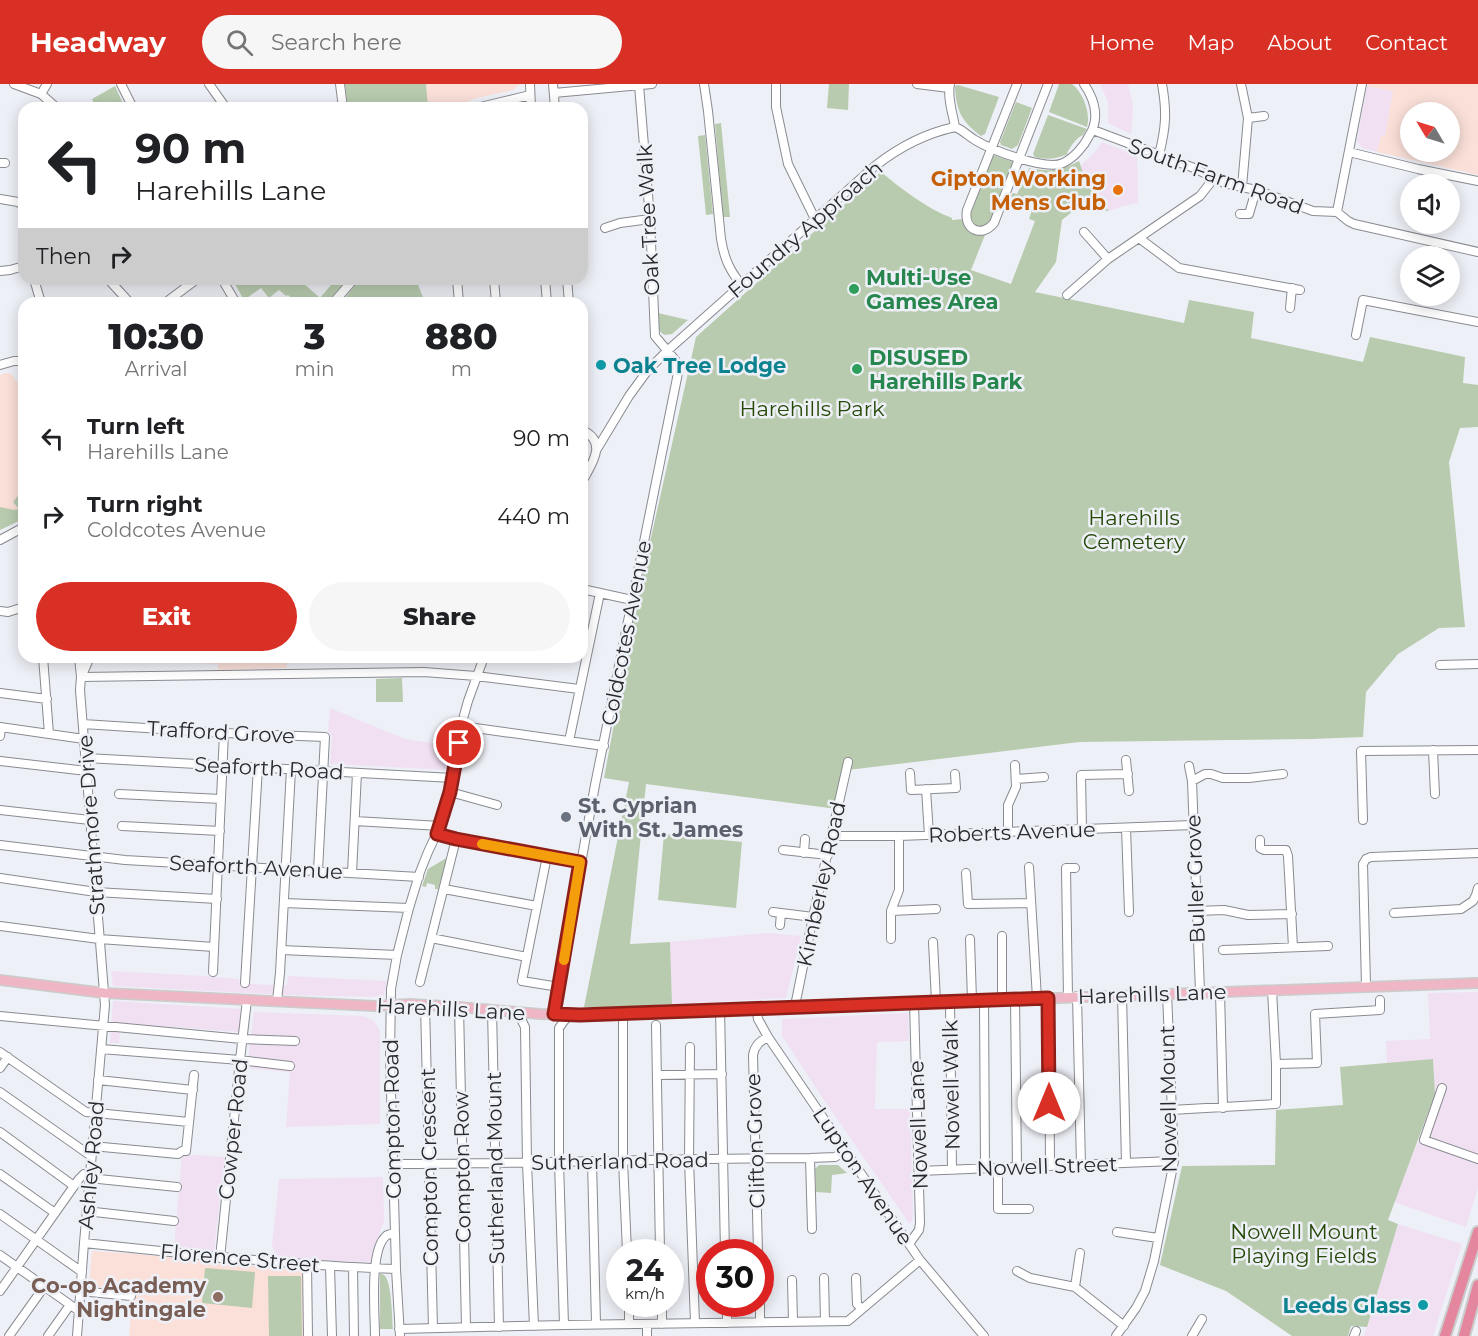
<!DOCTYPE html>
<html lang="en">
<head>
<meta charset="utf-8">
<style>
  body { margin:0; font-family:Montserrat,sans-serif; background:#f6f6f6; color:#202124; height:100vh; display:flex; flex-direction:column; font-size:22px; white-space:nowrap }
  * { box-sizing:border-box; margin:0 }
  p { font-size:20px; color:#757577 }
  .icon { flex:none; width:33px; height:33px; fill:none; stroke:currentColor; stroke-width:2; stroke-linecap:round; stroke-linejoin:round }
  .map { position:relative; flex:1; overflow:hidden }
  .side { position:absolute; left:18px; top:213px; width:570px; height:366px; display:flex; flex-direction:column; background:#fff; border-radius:18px; box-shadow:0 3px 15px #0003 }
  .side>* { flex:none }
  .banner { position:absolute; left:18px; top:18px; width:570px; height:183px; border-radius:18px; box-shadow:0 3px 15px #0003; background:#fff; color:#202124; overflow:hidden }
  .needle { width:39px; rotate:308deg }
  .fabs { position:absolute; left:1400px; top:18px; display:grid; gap:12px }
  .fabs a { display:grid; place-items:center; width:60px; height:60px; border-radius:50%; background:#fff; box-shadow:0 3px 15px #0003; font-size:30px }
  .speed { position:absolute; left:606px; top:1155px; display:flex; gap:12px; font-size:30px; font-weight:700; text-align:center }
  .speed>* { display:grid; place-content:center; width:78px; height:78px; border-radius:50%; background:#fff; box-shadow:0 3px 15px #0003; line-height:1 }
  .speed small { font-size:15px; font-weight:400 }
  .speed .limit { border:9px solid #d22; background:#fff; color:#111 }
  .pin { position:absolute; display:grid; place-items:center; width:51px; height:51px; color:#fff; margin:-26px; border:3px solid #fff; border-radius:50%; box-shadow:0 2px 6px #0007 }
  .me { position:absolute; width:66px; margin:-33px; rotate:0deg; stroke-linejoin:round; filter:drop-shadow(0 0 4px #0008) }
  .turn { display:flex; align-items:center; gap:21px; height:126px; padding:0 18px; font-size:27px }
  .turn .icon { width:78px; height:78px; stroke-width:2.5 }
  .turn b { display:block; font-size:42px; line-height:51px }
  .then { display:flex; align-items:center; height:57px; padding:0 18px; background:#0003; gap:12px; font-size:22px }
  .eta { display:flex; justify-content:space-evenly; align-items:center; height:102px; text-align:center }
  .eta b { font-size:36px; font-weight:800; line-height:42px }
  .primary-button { display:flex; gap:12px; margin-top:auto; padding:12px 18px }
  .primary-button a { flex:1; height:69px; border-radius:36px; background:#d93025; color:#fff; font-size:24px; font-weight:800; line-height:69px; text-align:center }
  .primary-button a+a { background:#f6f6f6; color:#202124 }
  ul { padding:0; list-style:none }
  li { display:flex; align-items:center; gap:18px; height:78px; padding:0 18px }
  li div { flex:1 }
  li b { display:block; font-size:22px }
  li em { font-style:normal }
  header { display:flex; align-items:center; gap:36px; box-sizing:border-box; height:84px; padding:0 30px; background:#d93025; color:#fff }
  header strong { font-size:28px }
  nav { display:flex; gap:33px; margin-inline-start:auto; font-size:21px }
  .search { width:420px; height:54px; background:#f6f6f6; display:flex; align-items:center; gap:15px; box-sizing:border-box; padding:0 21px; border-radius:33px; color:#757577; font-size:22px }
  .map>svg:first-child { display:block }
  .commercial { fill:#f0e0f2 }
  .education { fill:#fae0d9; fill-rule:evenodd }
  .green { fill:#b8cbae }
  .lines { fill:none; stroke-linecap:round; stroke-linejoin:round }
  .minor-casing { stroke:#898b91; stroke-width:10 }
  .major-casing { stroke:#cbcccc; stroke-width:12 }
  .highway-casing { stroke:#cbcccc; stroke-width:14 }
  .minor { stroke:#fff; stroke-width:8 }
  .major { stroke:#efb7c5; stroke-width:9 }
  .highway { stroke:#e4879e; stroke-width:10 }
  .route-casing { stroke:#8d1f18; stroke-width:15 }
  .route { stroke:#d93025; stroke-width:10 }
  .slow { stroke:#f59e0b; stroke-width:10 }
  .food-dot { fill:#e8710a; stroke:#eef0f7; stroke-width:2 }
  .leisure-dot { fill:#2e9e5b; stroke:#eef0f7; stroke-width:2 }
  .culture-dot { fill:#0f9aa8; stroke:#eef0f7; stroke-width:2 }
  .worship-dot { fill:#6b7280; stroke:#eef0f7; stroke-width:2 }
  .education-dot { fill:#8d6e63; stroke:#eef0f7; stroke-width:2 }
  .labels { text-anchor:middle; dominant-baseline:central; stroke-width:5; stroke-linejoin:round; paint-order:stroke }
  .street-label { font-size:21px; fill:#28292b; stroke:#eef0f7 }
  .food-label { font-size:21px; font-weight:bold; fill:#c56008; stroke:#eef0f7; text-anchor:end }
  .leisure-label { font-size:21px; font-weight:bold; fill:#27864d; stroke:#eef0f7; text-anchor:start }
  .culture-label { font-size:21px; font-weight:bold; fill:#0d838f; stroke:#eef0f7; text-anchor:start }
  .park-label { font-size:21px; fill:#274908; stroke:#eef0f7 }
  .worship-label { font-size:21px; font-weight:bold; fill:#5b616d; stroke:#eef0f7; text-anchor:start }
  .education-label { font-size:21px; font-weight:bold; fill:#785e54; stroke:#eef0f7; text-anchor:end }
</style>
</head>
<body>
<header>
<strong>Headway</strong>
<div class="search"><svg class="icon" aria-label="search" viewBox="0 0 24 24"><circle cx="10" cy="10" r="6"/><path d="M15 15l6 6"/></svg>Search here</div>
<nav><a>Home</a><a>Map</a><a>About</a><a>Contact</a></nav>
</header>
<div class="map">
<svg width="1478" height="1252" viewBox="0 0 1478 1252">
  <rect width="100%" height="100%" fill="#eef0f7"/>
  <!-- commercial -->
  <path class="commercial" d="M1100 0H1128L1132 16 1133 27 1131 50 1108 39V18Z
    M1367 2 1393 7 1385 52H1381L1377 68 1362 64 1357 57Z
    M1102 58 1137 72 1138 119 1123 122 1109 127 1087 100 1080 82 1094 69Z
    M330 624 405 655 451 662 448 686 330 680 332 652 328 647Z
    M767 849 801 852 786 914 672 920 670 858Z
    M111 887 205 892 239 895V899L269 901H287L288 892 387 897 384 911 373 913 287 911 113 902Z
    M1478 908V1103L1466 1143 1394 1118 1420 1053 1435 1010 1433 975 1387 980 1386 957 1430 955 1428 909Z
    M113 917 241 925 239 948 121 939 119 959H110Z
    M254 928 363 932 374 937 380 947V1040L286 1043 290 988 247 984Z
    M908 929 909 957 877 958 875 1025H910L913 1131 912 1137 909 1139 824 1016 782 952V935Z
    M182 1070 225 1073 214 1167 174 1162Z
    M383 1093 384 1137 372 1170 371 1178 276 1175 272 1161 279 1095Z
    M1398 1140 1462 1160 1433 1252H1364Z"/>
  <!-- education -->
  <path class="education" d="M345 0H520L513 6 477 14 451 24H441L438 18H428V24H348Z
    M1368 0H1478V91L1377 68 1381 51 1385 52 1393 7 1367 2ZM1410 28H1449V68H1410Z
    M5 289H9L12 291 20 302 24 299V432L19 437 0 446V291Z
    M192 573H287V584L218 586V580L192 579Z
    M92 1167 136 1170 303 1187 304 1252H129L133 1206 89 1202Z"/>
  <!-- green -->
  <path class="green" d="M345 0H426L428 24H348Z
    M829 0H849L848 26 827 24Z
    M1059 0H1072C1083 8 1091 30 1087 43L1049 28Z
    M958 1 999 13 985 50 981 52C962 38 956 27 955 2Z
    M115 2 125 24H96L92 15Z
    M1016 18 1032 24 1018 61 1012 65 1001 61 1000 58Z
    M1048 31 1087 45 1083 51C1076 54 1071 62 1067 69L1068 70C1056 75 1047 76 1035 73L1033 70Z
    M721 39 730 133H723L715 40Z
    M705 51 713 130 706 131 698 52Z
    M993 71 1013 78 990 138C982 146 972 145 970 132Z
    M1079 77 1087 100 1109 127 1078 123 1062 136 1056 178 1035 208 1184 239 1189 216 1254 228 1251 254 1363 278 1370 253 1465 273 1463 299 1478 301V343L1460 344 1449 378 1465 543 1439 544 1398 570 1366 608 1363 653 1311 655 1079 658 848 686 837 725 646 700 630 860 670 858 672 920 624 923H584L629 698 604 694 637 516 696 253 881 88C903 106 926 124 952 134V136L964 135 973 149 985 151 971 186 1011 200 1035 137 1029 135 1033 123 1009 113 1013 109 1017 110 1029 84C1050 88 1060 87 1079 77Z
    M232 195H301V197L320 214 336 195H344L346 197 326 219H297L288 211 286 212 279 206 269 214 261 204 244 216Z
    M360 195H373L376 198 379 195H416L425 219H341Z
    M658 229 688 236 672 250 665 251C656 247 658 238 658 229Z
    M24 404V432L19 437 0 446V423L14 426 19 425 13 418Z
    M402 594 403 618H376V595Z
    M664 750 742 758 736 824 658 816Z
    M448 773 438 805H435V801L427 799 426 803 422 802 428 785Z
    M1433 975 1435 1010 1388 1136 1398 1140 1367 1243 1351 1242 1348 1252H1292L1226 1207 1160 1181 1182 1082 1275 1081 1276 1026 1343 1021 1340 983Z
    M819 1081H838L847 1089 832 1091 831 1109 816 1108 815 1085Z
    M205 1184 255 1188 252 1224 202 1219Z
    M380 1190C381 1190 383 1190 384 1191 392 1197 392 1235 393 1245H380Z
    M268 1192H301L302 1252H269Z"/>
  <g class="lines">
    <defs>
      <path id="minor" d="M14 0 41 10 57 24
        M121 0 133 24
        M209 0 226 24
        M340 0 343 24
        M530 0 531 24
        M553 0 555 24
        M704 0 708 27 721 155C724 173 729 186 741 200
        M776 0V23L788 80 815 135
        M917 0 949 4
        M950 0C947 14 953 30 955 43
        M1017 0 967 126C963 146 982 154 994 139L1048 0
        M1241 0 1248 34 1242 103
        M554 9 652 0
        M41 10 47 0
        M476 24 530 11
        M1248 34 1264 32
        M955 43C963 46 968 52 975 56 991 66 1046 87 1063 79 1074 74 1084 62 1089 52 1100 35 1095 16 1084 0
        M1093 46 1194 84 1224 99 1256 106 1313 127 1337 128 1348 137 1354 140 1478 168
        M1349 68 1418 85 1478 97
        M1159 71C1166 43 1167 28 1162 0
        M0 79H5
        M0 115 18 118 24 122
        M1337 128 1362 0
        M1240 130H1249L1256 106
        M605 144 620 139 650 135
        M1084 148 1108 175
        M1139 154 1179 184 1300 206
        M0 187 10 186 24 182
        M34 195 41 219
        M108 195 130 219
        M222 195 236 219
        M457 195 459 219
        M494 195 496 219
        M545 195 547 219
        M567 195 569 219
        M1067 211 1108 175 1200 112 1214 94
        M165 219 197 195
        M333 219 354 195
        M1290 224 1292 204
        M1356 251 1363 216 1478 238
        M0 281 14 277H24
        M582 346C609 358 591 381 582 398
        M597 365 629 312 648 286 667 267 875 82C898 64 927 49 955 43
        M0 456 24 443
        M582 505 632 516
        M0 527 8 528 24 523
        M43 573 49 650
        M1440 581 1478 580
        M83 589 90 573
        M81 593 424 588 476 592 579 605
        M0 609 47 615
        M83 640 224 649 325 653 318 787
        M461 642 604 662
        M0 643 84 655
        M0 652 1 643
        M569 657 600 509
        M1433 666 1435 710
        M86 674 453 694
        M1126 676 1129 707
        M0 677 87 687
        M1189 682 1192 697 1200 908
        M910 689 911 706 956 704 955 690
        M1016 695 1044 693
        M1192 697 1205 690H1211L1223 694H1249L1283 690
        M926 705 929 751
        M450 708 497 721
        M119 710 221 715
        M0 726 90 736
        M1363 736 1361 667 1478 666
        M355 737 440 742
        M122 742 220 747
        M1126 744 1129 828
        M1082 745 1081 691 1128 690
        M1008 747V721L1016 703 1015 681
        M437 750 456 755 580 778
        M832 752H899L1193 741
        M1260 756V764L1264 766H1286L1288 772 1293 863
        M0 761 125 776 419 793
        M783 766 828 771
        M804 769 805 755
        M547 772 522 897 559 903
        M1029 783 1037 914
        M352 789 357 689
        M966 789 968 820 1031 819
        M0 794 96 808 217 815
        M444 805 537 822
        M284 819 409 824
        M891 827 936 825
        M1197 827 1224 826 1248 831 1292 830
        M773 828 813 833
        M1394 829 1461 825 1473 817 1476 811 1478 804
        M780 841 781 829
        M0 842 99 855 214 863
        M1002 852V915
        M431 854 527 873
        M891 855V827L899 806V752
        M970 855 972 916
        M933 858 936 917
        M281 866 397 871
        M1223 866 1328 862
        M213 888 224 649
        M420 898 456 755
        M245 899 258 683
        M1366 902 1363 780 1366 775 1371 773 1478 769
        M1220 908 1223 1024
        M1122 911 1126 1079
        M1077 912 1081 1081
        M1049 913 1050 1082
        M1068 913 1066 784H1075
        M1015 915 1017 1083
        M984 916 985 1084
        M277 917 280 889 291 685
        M950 917 952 1086
        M425 921 433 1244
        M795 922 813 833 848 678
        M459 923 466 1243
        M756 924 758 935 768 953 909 1160 920 1176 984 1252
        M720 925 725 1168
        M492 926 499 1243
        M522 928V937L525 943 527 1079 534 1242
        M623 929V1076L627 1168
        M554 931 595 701 678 289V283L676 277 655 252 650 135 639 1
        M0 932 242 955 295 957
        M656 941 660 1168
        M690 963 689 1076 695 1239
        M101 965 240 976 290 982
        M0 968 86 1028 189 1038
        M1276 980 1317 979 1315 930 1380 926V916
        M0 984 8 973
        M657 991 722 990
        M98 996 193 1006
        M1442 1004 1424 1056 1478 1075
        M0 1008 91 1072
        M1171 1026 1276 1020V980L1272 906
        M0 1048 74 1102
        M92 1062 178 1070 182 1067H186L194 991
        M810 1074 812 1145
        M592 1077 596 1240
        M393 1080C532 1080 671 1074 810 1074L835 1073 845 1067
        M998 1084V1125H1029
        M919 1087 1174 1077
        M0 1090 55 1129
        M89 1094 177 1103
        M86 1127 174 1137
        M0 1130 82 1188
        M1117 1148 1158 1154
        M84 1159C187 1170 291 1181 396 1185
        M909 1160 919 1146 920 1139 914 918
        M758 1168 753 971C755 961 760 957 768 953
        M0 1171 79 1227
        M220 1174 240 976 247 916
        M307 1180 308 1252
        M330 1182 332 1252
        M353 1183 354 1252
        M1017 1187 1030 1194 1075 1203 1124 1242
        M824 1194 825 1237
        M856 1194 857 1220 862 1225
        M792 1196 793 1238
        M1075 1203 1080 1169
        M0 1207 79 1095 84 1090H90
        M80 1207 131 1212
        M629 1220V1240
        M662 1220V1240
        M727 1220V1239
        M760 1220V1238
        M647 1240V1252
        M564 1241 559 1078V944L564 937 570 931
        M399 1245 564 1241 848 1237 920 1176
        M9 1252 44 1203
        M48 1252 70 1221
        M77 1252 84 1159 105 921 80 606 81 593 79 573
        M375 1252C375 1231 369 1166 386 1152 388 1150 392 1150 395 1149
        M400 1252 396 1185 390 972 391 905 397 871 409 824 420 788 428 768 440 742 447 718 461 642 468 617 484 573
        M1116 1252 1136 1224 1145 1207 1154 1177 1174 1077 1167 909
        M1192 1252 1202 1235
        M1354 1252 1356 1247"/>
      <path id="major" d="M0 896 104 909 375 922 410 920 459 923 540 930 580 931 1478 899"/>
      <path id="highway" d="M1445 1252 1478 1148
        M1464 1252 1478 1201"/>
    </defs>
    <!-- minor casing -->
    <use href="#minor" class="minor-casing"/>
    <!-- major casing -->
    <use href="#major" class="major-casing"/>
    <!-- highway casing -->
    <use href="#highway" class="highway-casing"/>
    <!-- minor -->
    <use href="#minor" class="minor"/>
    <!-- major -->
    <use href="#major" class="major"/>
    <!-- highway -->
    <use href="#highway" class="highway"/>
  </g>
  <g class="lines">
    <defs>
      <path id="route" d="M459 659 450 708 437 750 456 755 580 778 554 930 580 931 1048 914 1049 1019"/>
    </defs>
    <!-- route casing -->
    <use href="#route" class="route-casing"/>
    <!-- route -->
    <use href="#route" class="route"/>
    <!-- slow -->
    <path class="slow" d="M482 760 580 778 564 876"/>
  </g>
  <!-- markers -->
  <circle class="food-dot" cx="1118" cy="106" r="6"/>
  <g class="leisure-dot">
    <circle cx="854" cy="205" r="6"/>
    <circle cx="857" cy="285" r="6"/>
  </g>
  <g class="culture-dot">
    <circle cx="601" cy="281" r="6"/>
    <circle cx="1423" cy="1221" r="6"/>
  </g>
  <circle class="worship-dot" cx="566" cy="733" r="6"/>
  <circle class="education-dot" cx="218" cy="1213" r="6"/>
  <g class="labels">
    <!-- street labels -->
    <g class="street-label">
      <text transform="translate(1216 92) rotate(20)">South Farm Road</text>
      <text transform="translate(648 136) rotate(-93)">Oak Tree Walk</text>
      <text transform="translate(805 145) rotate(-41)">Foundry Approach</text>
      <text transform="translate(626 549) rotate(-79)">Coldcotes Avenue</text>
      <text transform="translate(221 648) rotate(3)">Trafford Grove</text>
      <text transform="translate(269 684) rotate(3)">Seaforth Road</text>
      <text transform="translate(91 741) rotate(-94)">Strathmore Drive</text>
      <text transform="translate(1012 748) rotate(-2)">Roberts Avenue</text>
      <text transform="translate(256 783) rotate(3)">Seaforth Avenue</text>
      <text transform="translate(1195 795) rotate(-92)">Buller Grove</text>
      <text transform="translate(821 800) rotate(-78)">Kimberley Road</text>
      <text transform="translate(1152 910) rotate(-2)">Harehills Lane</text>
      <text transform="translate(451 925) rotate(3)">Harehills Lane</text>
      <text transform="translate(951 1001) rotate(-91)">Nowell Walk</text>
      <text transform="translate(1168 1015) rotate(-91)">Nowell Mount</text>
      <text transform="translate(392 1035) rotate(-91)">Compton Road</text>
      <text transform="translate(918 1041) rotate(-92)">Nowell Lane</text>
      <text transform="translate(233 1045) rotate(-84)">Cowper Road</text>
      <text transform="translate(755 1057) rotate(-92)">Clifton Grove</text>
      <text transform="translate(620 1077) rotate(-1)">Sutherland Road</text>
      <text transform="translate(91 1081) rotate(-85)">Ashley Road</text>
      <text transform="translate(1047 1082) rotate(-2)">Nowell Street</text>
      <text transform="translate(429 1083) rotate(-91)">Compton Crescent</text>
      <text transform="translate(462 1083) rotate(-91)">Compton Row</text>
      <text transform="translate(495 1084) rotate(-91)">Sutherland Mount</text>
      <text transform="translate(863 1092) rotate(56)">Lupton Avenue</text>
      <text transform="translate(240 1174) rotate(5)">Florence Street</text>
    </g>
    <!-- food labels -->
    <g class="food-label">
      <text x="1106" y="94">Gipton Working<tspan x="1106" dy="24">Mens Club</tspan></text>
    </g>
    <!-- leisure labels -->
    <g class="leisure-label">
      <text x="866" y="193">Multi-Use<tspan x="866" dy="24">Games Area</tspan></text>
      <text x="869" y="273">DISUSED<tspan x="869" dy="24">Harehills Park</tspan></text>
    </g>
    <!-- culture labels -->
    <g class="culture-label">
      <text x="613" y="281">Oak Tree Lodge</text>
      <text x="1411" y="1221" text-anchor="end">Leeds Glass</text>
    </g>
    <!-- park labels -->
    <g class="park-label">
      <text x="812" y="324">Harehills Park</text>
      <text x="1134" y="433">Harehills<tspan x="1134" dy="24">Cemetery</tspan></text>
      <text x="1304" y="1147">Nowell Mount<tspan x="1304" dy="24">Playing Fields</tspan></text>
    </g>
    <!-- worship labels -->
    <g class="worship-label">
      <text x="578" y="721">St. Cyprian<tspan x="578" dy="24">With St. James</tspan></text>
    </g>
    <!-- education labels -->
    <g class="education-label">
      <text x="206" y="1201">Co-op Academy<tspan x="206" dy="24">Nightingale</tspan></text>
    </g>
  </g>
</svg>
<div class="fabs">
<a><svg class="needle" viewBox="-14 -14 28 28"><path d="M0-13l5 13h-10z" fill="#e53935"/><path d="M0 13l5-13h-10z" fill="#757577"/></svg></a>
<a><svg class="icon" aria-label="sound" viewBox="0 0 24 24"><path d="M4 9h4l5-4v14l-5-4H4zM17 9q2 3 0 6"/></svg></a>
<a><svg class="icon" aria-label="layers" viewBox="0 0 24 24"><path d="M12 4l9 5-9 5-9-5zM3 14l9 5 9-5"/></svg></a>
</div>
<div class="speed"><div>24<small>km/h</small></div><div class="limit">30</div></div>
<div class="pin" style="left:459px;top:659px;background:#d93025"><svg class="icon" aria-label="arrive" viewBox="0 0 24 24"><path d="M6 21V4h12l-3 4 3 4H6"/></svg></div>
<svg class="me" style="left:1049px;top:1019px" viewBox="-20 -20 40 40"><circle r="19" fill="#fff"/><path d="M0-13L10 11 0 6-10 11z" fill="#d93025"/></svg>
<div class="banner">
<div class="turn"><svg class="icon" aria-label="left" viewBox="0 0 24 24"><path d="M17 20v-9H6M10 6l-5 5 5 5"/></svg><div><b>90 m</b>Harehills Lane</div></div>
<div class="then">Then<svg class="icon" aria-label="right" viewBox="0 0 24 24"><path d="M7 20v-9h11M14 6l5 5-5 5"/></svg></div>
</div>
<section class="side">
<div class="eta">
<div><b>10:30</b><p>Arrival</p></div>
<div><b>3</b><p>min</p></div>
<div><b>880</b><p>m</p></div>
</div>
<ul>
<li><svg class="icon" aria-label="left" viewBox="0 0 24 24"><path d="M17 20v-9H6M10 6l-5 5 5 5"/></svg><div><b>Turn left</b><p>Harehills Lane</p></div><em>90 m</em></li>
<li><svg class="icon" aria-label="right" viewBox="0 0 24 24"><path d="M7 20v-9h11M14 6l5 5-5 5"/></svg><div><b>Turn right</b><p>Coldcotes Avenue</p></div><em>440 m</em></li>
</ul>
<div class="primary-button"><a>Exit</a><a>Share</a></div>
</section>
</div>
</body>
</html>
